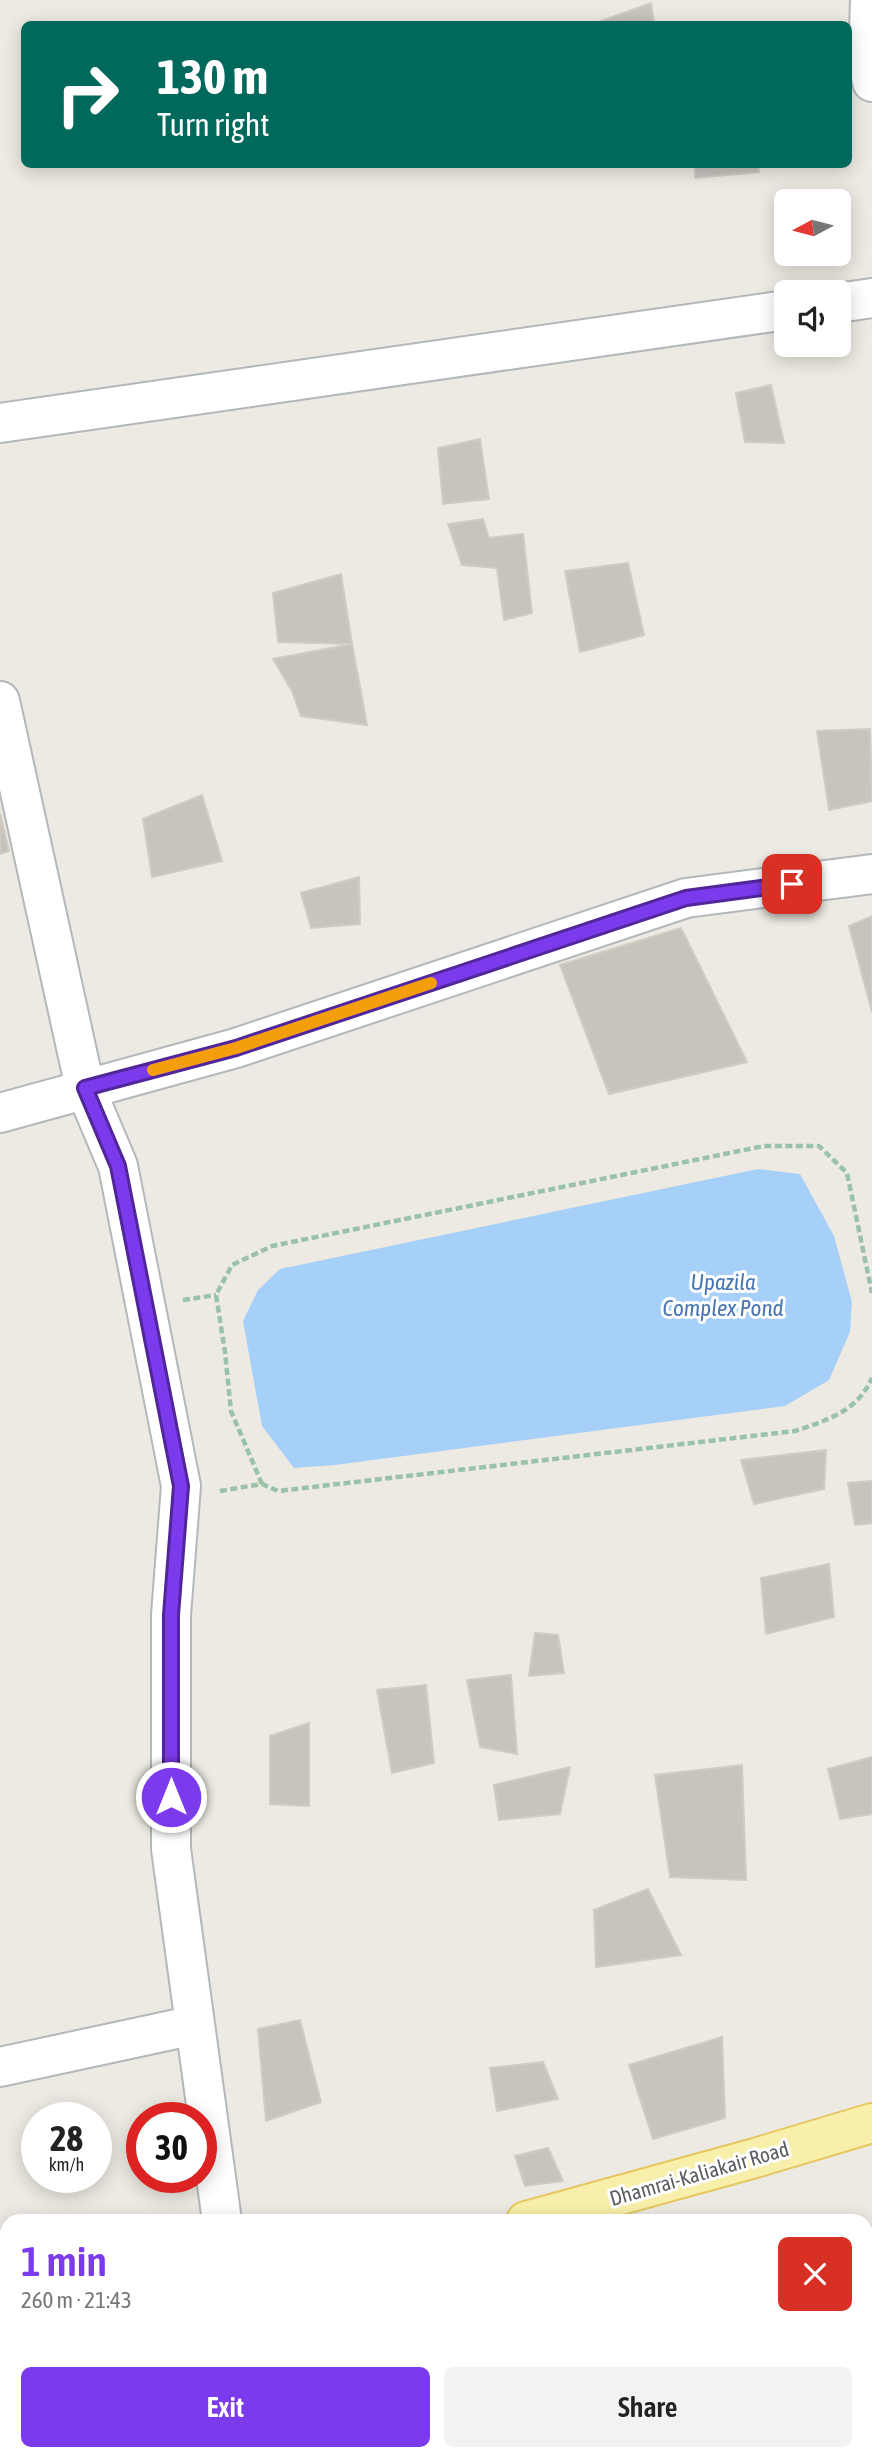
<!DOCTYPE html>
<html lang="en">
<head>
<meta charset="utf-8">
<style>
  body { margin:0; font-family:"Asap Condensed",sans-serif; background:#f2f2f2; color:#222; height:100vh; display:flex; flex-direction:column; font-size:26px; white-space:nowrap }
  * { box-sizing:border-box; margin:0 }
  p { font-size:23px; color:#767676 }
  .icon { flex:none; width:38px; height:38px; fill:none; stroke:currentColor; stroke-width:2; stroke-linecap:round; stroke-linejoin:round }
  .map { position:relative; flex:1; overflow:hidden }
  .drawer { position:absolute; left:0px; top:2214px; width:873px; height:247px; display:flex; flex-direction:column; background:#fff; border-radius:21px 21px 0 0; box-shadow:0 4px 18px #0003 }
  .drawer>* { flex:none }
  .banner { position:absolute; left:21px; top:21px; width:831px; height:147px; border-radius:10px; box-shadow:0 4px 18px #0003; background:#00695c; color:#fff; overflow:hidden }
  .needle { width:46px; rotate:263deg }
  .fabs { position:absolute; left:774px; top:189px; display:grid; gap:14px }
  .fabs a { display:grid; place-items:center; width:77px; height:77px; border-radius:10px; background:#fff; box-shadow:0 4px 18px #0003; font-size:35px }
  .speed { position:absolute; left:21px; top:2102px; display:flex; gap:14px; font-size:35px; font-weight:700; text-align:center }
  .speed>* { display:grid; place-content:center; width:91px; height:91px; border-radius:50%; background:#fff; box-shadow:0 4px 18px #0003; line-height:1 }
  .speed small { font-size:18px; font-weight:400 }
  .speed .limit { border:10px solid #d22; background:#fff; color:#111 }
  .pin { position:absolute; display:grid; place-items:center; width:60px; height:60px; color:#fff; margin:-30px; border-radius:14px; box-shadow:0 4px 10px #0006 }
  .me { position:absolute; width:77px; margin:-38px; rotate:0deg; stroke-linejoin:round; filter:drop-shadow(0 0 5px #0008) }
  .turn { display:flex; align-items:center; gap:24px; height:147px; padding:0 21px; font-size:32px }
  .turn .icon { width:91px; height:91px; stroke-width:2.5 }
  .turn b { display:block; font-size:49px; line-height:60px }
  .round { display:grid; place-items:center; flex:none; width:74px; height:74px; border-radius:10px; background:#f2f2f2 }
  .headline { display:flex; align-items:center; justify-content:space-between; height:119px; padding:0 21px }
  h1 { font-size:42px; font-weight:600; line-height:52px; color:#7c3aed }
  .action { display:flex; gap:14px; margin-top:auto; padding:14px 21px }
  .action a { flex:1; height:80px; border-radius:10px; background:#7c3aed; color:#fff; font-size:28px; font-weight:600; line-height:80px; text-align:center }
  .action a+a { background:#f2f2f2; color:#222 }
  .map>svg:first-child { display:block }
  .water { fill:#a6d0f8 }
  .building { fill:#c7c4be; stroke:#d0ccc1; stroke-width:2 }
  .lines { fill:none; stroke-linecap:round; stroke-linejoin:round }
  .street-casing { stroke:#b4b7bb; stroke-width:42 }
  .secondary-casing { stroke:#b5b8bd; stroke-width:42 }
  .primary-casing { stroke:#e6c761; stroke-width:42 }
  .path { stroke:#9ac2a7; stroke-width:4.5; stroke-dasharray:7 3.5; stroke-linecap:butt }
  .street { stroke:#fff; stroke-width:38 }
  .secondary { stroke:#fff; stroke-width:38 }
  .primary { stroke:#f8f0aa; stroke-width:38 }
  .route-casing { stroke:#51269a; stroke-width:18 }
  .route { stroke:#7c3aed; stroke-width:12 }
  .slow { stroke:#f59e0b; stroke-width:12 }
  .labels { text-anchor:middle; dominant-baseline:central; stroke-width:6; stroke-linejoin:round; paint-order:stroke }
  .street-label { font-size:21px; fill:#5a5d61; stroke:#fff }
  .water-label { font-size:23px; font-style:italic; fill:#4876b1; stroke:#fff }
</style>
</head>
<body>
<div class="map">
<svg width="872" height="2459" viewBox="0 0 872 2459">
  <rect width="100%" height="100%" fill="#eceae2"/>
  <!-- water -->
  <path class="water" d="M758 1169 800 1174 834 1236 852 1302 850 1332 829 1380 785 1406 335 1465 294 1468 262 1426 243 1321 258 1290 280 1269Z"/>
  <!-- building -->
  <path class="building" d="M651 3 654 24H593Z
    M695 164H758L759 172 695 178Z
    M771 385 784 443 745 442 736 393Z
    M480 439 489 499 443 504 438 448Z
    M483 519 489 538 523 534 532 613 504 620 497 568 462 565 448 524Z
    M628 563 644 635 580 652 565 571Z
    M341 574 352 644 278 642 273 593Z
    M352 644 367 725 301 716 292 691 273 659Z
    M870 729 872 801 829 810 817 731Z
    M202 795 222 861 152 877 143 819Z
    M0 813 9 851 0 854Z
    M359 877 360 924 311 928 301 893Z
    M872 916V1012L849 926Z
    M681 928 747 1062 609 1094 560 965Z
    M826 1450 824 1489 754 1504 741 1460Z
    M872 1481V1523L855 1525 848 1483Z
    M829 1564 834 1617 766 1634 761 1578Z
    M535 1633 558 1635 564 1673 529 1676Z
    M511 1675 517 1754 480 1747 467 1680Z
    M426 1685 434 1763 392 1773 377 1690Z
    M309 1723V1806L270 1804V1736Z
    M872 1757V1814L840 1819 828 1769Z
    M742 1765 746 1880 670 1877 655 1775Z
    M570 1767 560 1814 499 1820 494 1785Z
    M648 1889 681 1955 596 1967 594 1910Z
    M300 2020 321 2102 266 2121 258 2029Z
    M722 2037 725 2118 653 2139 629 2065Z
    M543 2062 558 2099 497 2111 490 2068Z
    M548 2148 563 2181 525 2186 515 2156Z"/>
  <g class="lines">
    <defs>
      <path id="street" d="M870 0 868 64 872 82
        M838 303 872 298
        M0 423 786 310
        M0 701 85 1088 118 1166 181 1486 171 1615V1849L222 2221
        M0 1113 236 1048 686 898 872 874
        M0 2067 195 2025"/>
      <path id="secondary" d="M396 2454V2459"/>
      <path id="primary" d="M526 2221 755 2158 872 2123
        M0 2365 7 2363"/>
    </defs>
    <!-- street casing -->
    <use href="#street" class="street-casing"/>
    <!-- secondary casing -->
    <use href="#secondary" class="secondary-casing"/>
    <!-- primary casing -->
    <use href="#primary" class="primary-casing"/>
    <!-- path -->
    <path class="path" d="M183 1300 216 1295
      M262 1484 231 1411 225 1352 216 1295 232 1265 272 1246 764 1146H819L847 1173 872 1293
      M220 1491 262 1484 278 1491 795 1431C827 1420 857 1412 872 1378"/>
    <!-- street -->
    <use href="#street" class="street"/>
    <!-- secondary -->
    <use href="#secondary" class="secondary"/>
    <!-- primary -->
    <use href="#primary" class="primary"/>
  </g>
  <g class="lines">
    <defs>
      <path id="route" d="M171 1797V1615L181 1486 118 1166 85 1088 236 1048 686 898 792 884"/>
    </defs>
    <!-- route casing -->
    <use href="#route" class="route-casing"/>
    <!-- route -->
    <use href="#route" class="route"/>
    <!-- slow -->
    <path class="slow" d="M153 1070 236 1048 431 983"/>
  </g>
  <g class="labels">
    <!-- street labels -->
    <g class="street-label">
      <text transform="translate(699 2173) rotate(-16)">Dhamrai-Kaliakair Road</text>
    </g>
    <!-- water labels -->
    <g class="water-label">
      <text x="723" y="1282">Upazila<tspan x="723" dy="26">Complex Pond</tspan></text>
    </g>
  </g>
</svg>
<div class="fabs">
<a><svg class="needle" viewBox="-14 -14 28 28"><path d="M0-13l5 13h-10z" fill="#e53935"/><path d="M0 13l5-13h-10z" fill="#767676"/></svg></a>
<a><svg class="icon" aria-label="sound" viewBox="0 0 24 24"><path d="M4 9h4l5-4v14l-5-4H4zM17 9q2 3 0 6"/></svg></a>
</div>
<div class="speed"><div>28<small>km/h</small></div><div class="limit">30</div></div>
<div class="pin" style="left:792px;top:884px;background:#d93025"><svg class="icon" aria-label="arrive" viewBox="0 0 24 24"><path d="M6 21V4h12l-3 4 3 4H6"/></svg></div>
<svg class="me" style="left:171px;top:1797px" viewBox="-20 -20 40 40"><circle r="17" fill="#7c3aed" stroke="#fff" stroke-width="3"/><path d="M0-11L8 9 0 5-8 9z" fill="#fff"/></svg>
<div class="banner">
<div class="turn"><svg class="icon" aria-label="right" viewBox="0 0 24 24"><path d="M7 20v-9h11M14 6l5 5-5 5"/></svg><div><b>130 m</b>Turn right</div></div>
</div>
<section class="drawer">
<div class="headline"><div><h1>1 min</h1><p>260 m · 21:43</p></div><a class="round" style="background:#d93025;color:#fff"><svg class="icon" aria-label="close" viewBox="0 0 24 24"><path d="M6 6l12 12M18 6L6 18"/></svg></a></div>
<div class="action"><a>Exit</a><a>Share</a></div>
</section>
</div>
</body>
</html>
